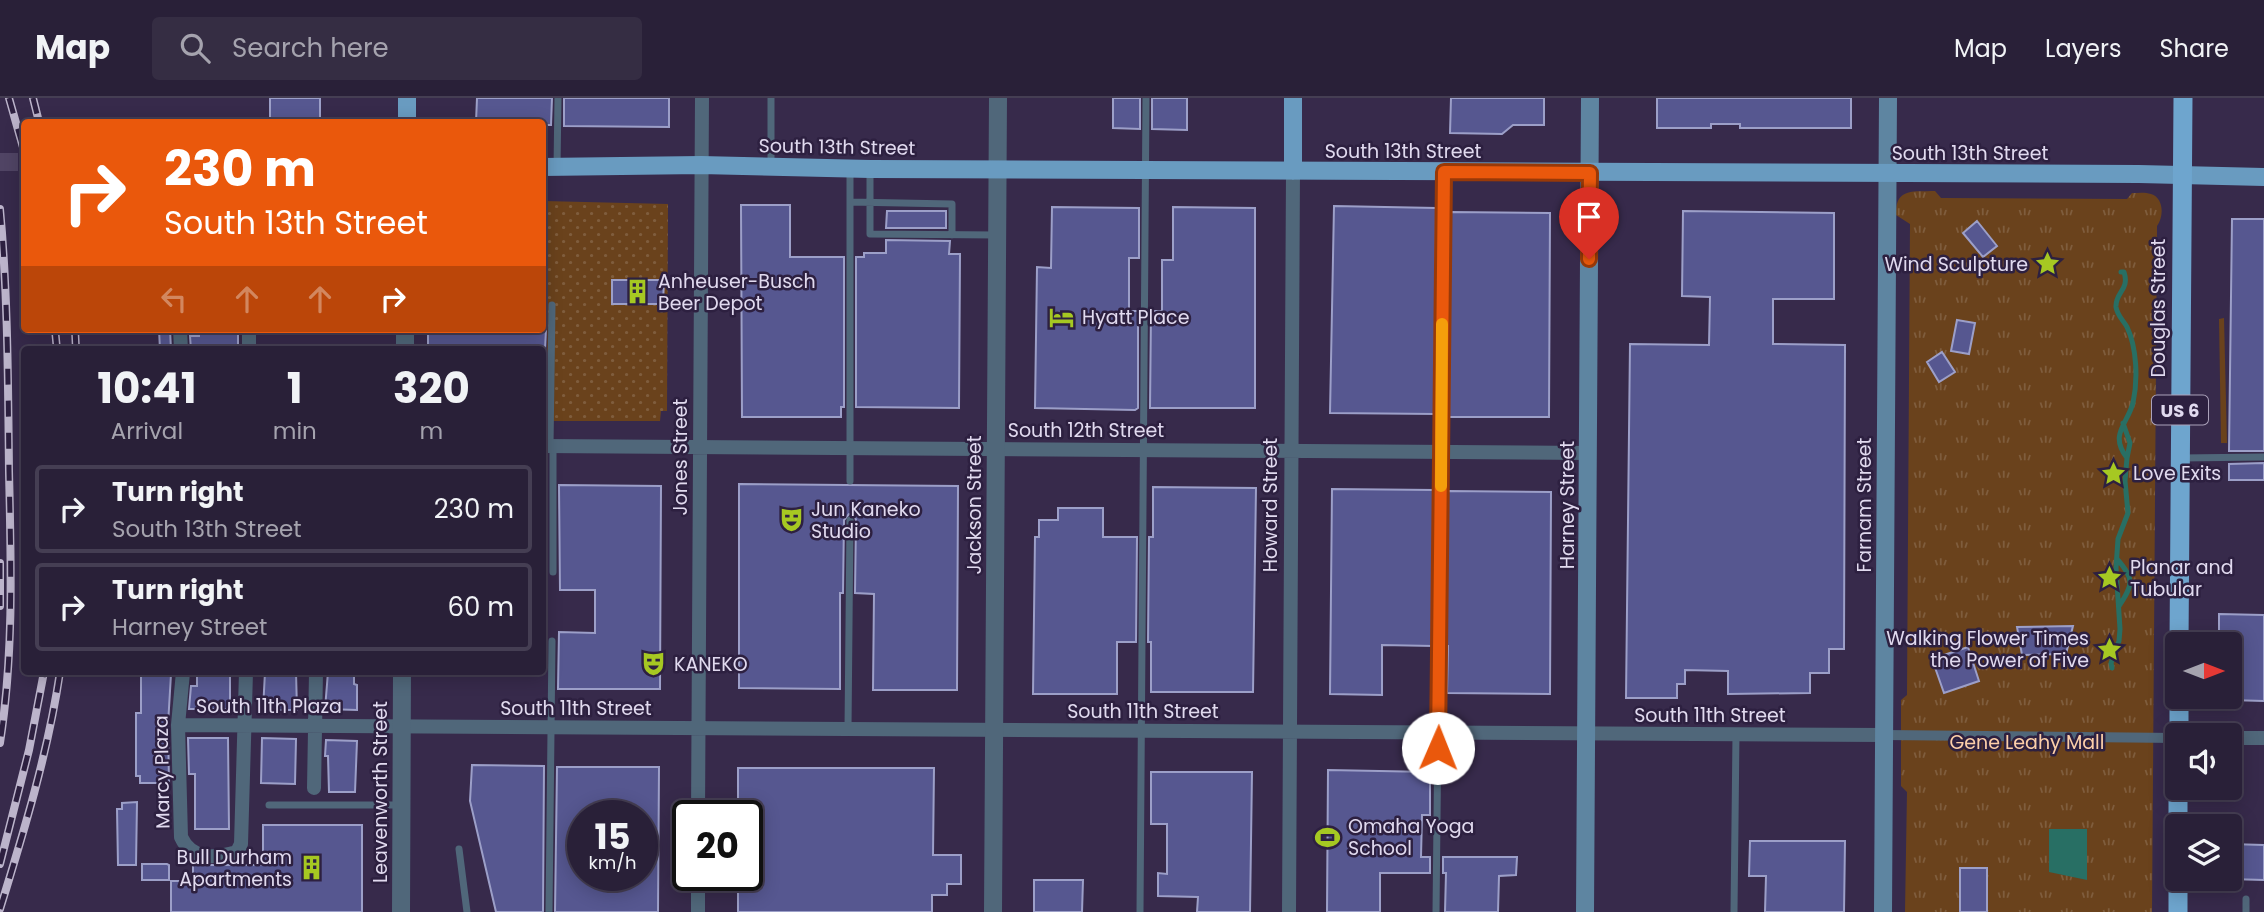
<!DOCTYPE html>
<html lang="en">
<head>
<meta charset="utf-8">
<style>
  body { margin:0; font-family:Poppins,sans-serif; background:#352d43; color:#f1f3f6; height:100vh; display:flex; flex-direction:column; font-size:26px; white-space:nowrap }
  * { box-sizing:border-box; margin:0 }
  p { font-size:23px; color:#a5a3ae }
  .icon { flex:none; width:38px; height:38px; fill:none; stroke:currentColor; stroke-width:2; stroke-linecap:round; stroke-linejoin:round }
  .map { position:relative; flex:1; overflow:hidden }
  .panel { position:absolute; left:21px; top:248px; width:525px; height:329px; display:flex; flex-direction:column; background:#292038; border-radius:7px; box-shadow:0 4px 18px #0003,0 0 0 2px #453e53 }
  .panel>* { flex:none }
  .hud { position:absolute; left:21px; top:21px; width:525px; height:214px; border-radius:7px; box-shadow:0 4px 18px #0003,0 0 0 2px #453e53; background:#ea580c; color:#fff; overflow:hidden }
  .needle { width:46px; rotate:90deg }
  .fabs { position:absolute; left:2165px; top:534px; display:grid; gap:14px }
  .fabs a { display:grid; place-items:center; width:77px; height:77px; border-radius:7px; background:#292038; box-shadow:0 4px 18px #0003,0 0 0 2px #453e53; font-size:35px }
  .speed { position:absolute; left:567px; top:702px; display:flex; gap:14px; font-size:35px; font-weight:700; text-align:center }
  .speed>* { display:grid; place-content:center; width:91px; height:91px; border-radius:50%; background:#292038; box-shadow:0 4px 18px #0003,0 0 0 2px #453e53; line-height:1 }
  .speed small { font-size:18px; font-weight:400 }
  .speed .limit { border:4px solid #111; border-radius:10px; background:#fff; color:#111 }
  .pin { position:absolute; display:grid; place-items:center; width:60px; height:60px; color:#fff; margin:-72px -30px; border-radius:50% 50% 50% 0; rotate:-45deg; box-shadow:0 0 7px #0007 }
  .pin .icon { rotate:45deg }
  .me { position:absolute; width:77px; margin:-38px; rotate:1deg; stroke-linejoin:round; filter:drop-shadow(0 0 5px #0008) }
  .turn { display:flex; align-items:center; gap:24px; height:147px; padding:0 28px; font-size:32px }
  .turn .icon { width:91px; height:91px; stroke-width:2.5 }
  .turn b { display:block; font-size:49px; line-height:60px }
  .lanes { display:flex; align-items:center; height:66px; padding:0 28px; background:#0003; justify-content:center; gap:35px; direction:ltr }
  .lanes .off { opacity:.35 }
  .eta { display:flex; justify-content:space-evenly; align-items:center; height:119px; text-align:center }
  .eta b { font-size:42px; font-weight:700; line-height:49px }
  ul { padding:0; list-style:none }
  li { display:flex; align-items:center; gap:21px; height:88px; margin:0 14px 10px; padding:0 14px; border:4px solid #453e53; border-radius:7px }
  li div { flex:1 }
  li b { display:block; font-size:26px }
  li em { font-style:normal }
  header { display:flex; align-items:center; gap:42px; box-sizing:border-box; height:98px; padding:0 35px; background:#292038; border-bottom:2px solid #453e53 }
  header strong { font-size:33px }
  nav { display:flex; gap:38px; margin-inline-start:auto; font-size:24px }
  .search { width:490px; height:63px; background:#352d43; display:flex; align-items:center; gap:18px; box-sizing:border-box; padding:0 24px; border-radius:7px; color:#a5a3ae; font-size:26px }
  .map>svg:first-child { display:block }
  .grass { fill:#6a421c }
  .park { fill:url(#park-tufts) }
  .garden { fill:url(#garden-dots) }
  .water { fill:#286f64 }
  .lines { fill:none; stroke-linecap:round; stroke-linejoin:round }
  .stream { stroke:#286f64; stroke-width:5 }
  .building { fill:#565790; stroke:#9c9fc8; stroke-width:2; fill-rule:evenodd }
  .primary-tunnel { stroke:#504464; stroke-width:18; stroke-dasharray:18 9; stroke-linecap:butt }
  .service { stroke:#50677a; stroke-width:7 }
  .pedestrian { stroke:#50677a; stroke-width:10 }
  .minor { stroke:#50677a; stroke-width:14 }
  .tertiary { stroke:#50677a; stroke-width:18 }
  .secondary { stroke:#5e85a1; stroke-width:18 }
  .primary { stroke:#699bc0; stroke-width:18 }
  .trunk { stroke:#6ea5ce; stroke-width:19 }
  .rail-casing { stroke:#bcb4cb; stroke-width:8 }
  .rail { stroke:#2d2040; stroke-width:5; stroke-dasharray:16; stroke-linecap:butt }
  .route-casing { stroke:#983908; stroke-width:18 }
  .route { stroke:#ea580c; stroke-width:12 }
  .slow { stroke:#f59e0b; stroke-width:12 }
  .labels { text-anchor:middle; dominant-baseline:central; stroke-width:5; stroke-linejoin:round; paint-order:stroke }
  .shield { fill:#2d2040; stroke:#aba2ba; stroke-width:2 }
  .shield-label { font-size:18px; font-weight:bold; fill:#e1daef }
  .street-label { font-size:19px; fill:#e1daef; stroke:#2d2040 }
  .poi-label { font-size:19px; fill:#e1daef; stroke:#2d2040; text-anchor:start }
  .park-label { font-size:19px; fill:#fdcfa9; stroke:#2d2040 }
</style>
</head>
<body>
<header>
<strong>Map</strong>
<div class="search"><svg class="icon" aria-label="search" viewBox="0 0 24 24"><circle cx="10" cy="10" r="6"/><path d="M15 15l6 6"/></svg>Search here</div>
<nav><a>Map</a><a>Layers</a><a>Share</a></nav>
</header>
<div class="map">
<svg width="2264" height="814" viewBox="0 0 2264 814">
  <defs>
    <pattern id="park-tufts" width="24" height="20" patternUnits="userSpaceOnUse" patternTransform="scale(1.75)"><rect width="24" height="20" fill="#6a421c"/><path d="M3 7l-1-3M5 7V3M7 7l1-3M15 17l-1-3M17 17v-4M19 17l1-3" fill="none" stroke="#7f5d3d"/></pattern>
    <pattern id="garden-dots" width="8" height="8" patternUnits="userSpaceOnUse" patternTransform="scale(1.75)"><rect width="8" height="8" fill="#6a421c"/><path d="M2 2h.1M6 6h.1" fill="none" stroke="#7f5d3d" stroke-width="1.8" stroke-linecap="round"/></pattern>
  </defs>
  <rect width="100%" height="100%" fill="#372a4b"/>
  <!-- grass -->
  <path class="grass" d="M2224 220 2227 345H2221L2219 221Z"/>
  <!-- park -->
  <path class="park" d="M1935 93 1941 100 2127 101 2132 95C2138 95 2145 94 2151 96 2164 100 2164 119 2157 128L2152 814H1905L1907 694 1901 688V602L1907 597 1910 126 1896 117C1895 89 1914 94 1935 93Z"/>
  <!-- garden -->
  <path class="garden" d="M543 103 668 106 667 313H661L660 323H546L548 206H543Z"/>
  <!-- water -->
  <path class="water" d="M2049 731H2087V782L2049 774Z"/>
  <g class="lines">
    <!-- stream -->
    <path class="stream" d="M2123 325 2130 345 2127 360
      M2117 461C2135 481 2133 487 2119 508
      M2112 570 2111 565 2119 543 2120 531 2116 470 2118 441 2128 415 2125 383 2127 360C2109 336 2127 327 2133 305 2138 282 2137 250 2127 229 2123 222 2117 217 2116 209 2115 194 2130 192 2124 174H2121"/>
  </g>
  <!-- building -->
  <path class="building" d="M270 0H320V24H270Z
    M477 0H552L551 27H542V24H476Z
    M564 0H669V29L564 28Z
    M1113 0H1140V31L1113 30Z
    M1152 0H1187V32L1152 31Z
    M1451 0H1544V27H1513L1502 36 1450 35Z
    M1657 0H1851V30H1740V26H1711V30H1657Z
    M741 107H790V159H844V309H841V319H742Z
    M1334 108 1436 110 1435 316 1330 315Z
    M1052 109 1139 110V160H1129V213H1138V310L1135 312 1035 310 1037 169 1051 170Z
    M1173 109 1255 110V310H1150L1151 213H1162V162H1173Z
    M887 113H946V130H886Z
    M1683 113 1834 115V201H1773V246L1845 247 1844 551H1829V575H1810V595L1728 596V573L1685 572V586H1677V600H1626L1630 246 1709 247 1710 199 1682 198Z
    M1450 114 1550 115 1549 319H1448Z
    M2232 121H2264V353H2229Z
    M1977 123 1997 148 1983 159 1963 135Z
    M886 142 950 143 949 156H960L959 310 856 309V159H864V155H886Z
    M612 182H664L663 206H612Z
    M1957 222 1975 225 1969 256 1951 253Z
    M159 231H170L171 252H160Z
    M199 231H238V252H191L190 238H199Z
    M428 231H546L545 252H428Z
    M1942 254 1955 274 1939 284 1927 264Z
    M2264 365V382H2229V366Z
    M739 386 958 388 957 592H873L874 496 855 495 856 422 854 417 849 416 844 422 843 495H840V591L739 590Z
    M542 387H547V467H542Z
    M559 387 661 388 660 591H558L559 534 595 535V492H560Z
    M1153 389 1256 390 1253 594H1151V544H1148L1149 439H1153Z
    M1332 391 1434 392 1433 548 1382 547V597L1330 596Z
    M1447 393 1551 394 1550 596 1447 595 1448 548H1445Z
    M1058 410H1103V439H1137L1136 544H1117V596H1033L1035 439H1039V422H1058Z
    M2219 516 2264 517V603L2230 602V546H2219Z
    M2073 528 2066 556 2022 557 2017 529Z
    M1968 549 1979 583 1944 595 1932 561Z
    M197 574H230V611H189L191 588H197Z
    M265 574H296L297 612H263Z
    M328 574H354V586L357 587V612L325 611Z
    M141 576H171L168 627 169 685H140V678H136V615H141Z
    M188 640H228L229 731H195V676H189Z
    M262 640 296 641 295 686 261 685Z
    M326 642 357 643 355 694H329L328 658H325Z
    M472 667 544 668 543 814H496L470 703Z
    M557 669H659L658 814H555ZM583 718H642V777H583Z
    M738 670H934L933 757H961V786H947V797H932V814H738V777H747V718H738Z
    M1328 672 1430 674V717H1422L1421 759H1430V775H1380V814H1327Z
    M1151 674H1252L1250 814H1197L1198 799 1158 798V775L1167 776V726H1151Z
    M137 704 136 767H118L117 711H122V705Z
    M263 727H362V814H171V783H193V767H263Z
    M1750 743H1845L1844 814H1765L1766 778H1749Z
    M2230 746 2264 747V782L2230 781Z
    M1443 759H1517L1516 777 1499 778 1498 814H1445L1446 775H1443Z
    M142 766H167L169 767V782H142Z
    M1960 770H1987V814H1960Z
    M1034 782H1083L1082 814H1034Z"/>
  <g class="lines">
    <!-- primary-tunnel -->
    <path class="primary-tunnel" d="M0 64H24"/>
    <!-- service -->
    <path class="service" d="M771 68V0
      M557 69 558 0
      M870 72V136L997 137
      M850 104 952 106V137
      M550 348 552 207
      M2181 360 2264 359
      M850 383V72
      M553 474V348
      M848 631 850 422
      M269 707H400
      M459 751 467 814
      M549 814 552 543
      M1140 814 1146 0
      M1436 814 1444 74
      M1734 814 1736 636
      M2246 814V801"/>
    <!-- pedestrian -->
    <path class="pedestrian" d="M1884 637 2177 640"/>
    <!-- minor -->
    <path class="minor" d="M180 231 181 252
      M249 252V231
      M542 348 1588 355
      M183 574 178 627 181 739C192 763 215 760 237 754L241 746 246 574
      M178 627 1884 637
      M2230 640H2264
      M314 690 316 574
      M698 718 702 0
      M698 814V777
      M1289 814 1293 73"/>
    <!-- tertiary -->
    <path class="tertiary" d="M405 252V231
      M401 814 402 574
      M993 814 998 0"/>
    <!-- secondary -->
    <path class="secondary" d="M1585 814 1590 0
      M1883 814 1888 0"/>
    <!-- primary -->
    <path class="primary" d="M407 24V0
      M542 69 701 67 870 71 2139 76 2264 79
      M1293 73V0"/>
    <!-- trunk -->
    <path class="trunk" d="M2179 546 2183 0
      M2179 637V598
      M2178 728V690
      M2178 814V780"/>
    <defs>
      <path id="rail" d="M9 0 24 53
        M33 0 39 24
        M0 111C8 198 8 285 9 373 11 464 14 555 0 645
        M55 231 57 252
        M75 231 76 252
        M0 465V508
        M0 766 29 652 44 574
        M0 811C24 733 48 655 60 574"/>
    </defs>
    <!-- rail casing -->
    <use href="#rail" class="rail-casing"/>
    <!-- rail -->
    <use href="#rail" class="rail"/>
  </g>
  <g class="lines">
    <defs>
      <path id="route" d="M1438 650 1444 74 1590 75 1589 161"/>
    </defs>
    <!-- route casing -->
    <use href="#route" class="route-casing"/>
    <!-- route -->
    <use href="#route" class="route"/>
    <!-- slow -->
    <path class="slow" d="M1441 388 1442 226"/>
  </g>
  <!-- icons -->
  <defs>
    <symbol id="sight-bare" viewBox="-9 -9 18 18"><path d="M0-6L1.8-2.2L6-1.7L2.9 1.2L3.7 5.4L0 3.3L-3.7 5.4L-2.9 1.2L-6-1.7L-1.8-2.2Z" fill="#a6c822" stroke="#2d2040" stroke-width="2.5" paint-order="stroke"/></symbol>
    <symbol id="building-bare" viewBox="-9 -9 18 18"><path d="M-4-6H4V6H1V3H-1V6H-4ZM-2.5-4.3h1.7v1.8h-1.7ZM.8-4.3h1.7v1.8H.8ZM-2.5-1h1.7V.8h-1.7ZM.8-1h1.7V.8H.8Z" fill="#a6c822" stroke="#2d2040" stroke-width="2.5" paint-order="stroke"/></symbol>
    <symbol id="hotel-bare" viewBox="-9 -9 18 18"><path d="M-6-4.5h1.5V1H6V5H4.5V3h-9V5H-6ZM-4 0a1.8 1.8 0 1 1 3.6 0ZM.5 0V-2.5h3Q6-2.5 6 0Z" fill="#a6c822" stroke="#2d2040" stroke-width="2.5" paint-order="stroke"/></symbol>
    <symbol id="theatre-bare" viewBox="-9 -9 18 18"><path d="M-5-5.5Q0-4 5-5.5V0Q5 5 0 6Q-5 5-5 0ZM-3.3-2.5H-1v1.5H-3.3ZM1-2.5H3.3v1.5H1ZM-2.8 1Q0 5.5 2.8 1Z" fill="#a6c822" stroke="#2d2040" stroke-width="2.5" paint-order="stroke"/></symbol>
    <symbol id="stadium-bare" viewBox="-9 -9 18 18"><path d="M0-5a6.5 5 0 1 0 0 10a6.5 5 0 1 0 0-10ZM-3.5-1.8h7v3.6h-7Z" fill="#a6c822" stroke="#2d2040" stroke-width="2.5" paint-order="stroke"/></symbol>
  </defs>
  <g fill-rule="evenodd">
    <use href="#sight-bare" x="2030" y="148" width="35" height="35"/>
    <use href="#building-bare" x="620" y="176" width="35" height="35"/>
    <use href="#hotel-bare" x="1044" y="202" width="35" height="35"/>
    <use href="#sight-bare" x="2096" y="358" width="35" height="35"/>
    <use href="#theatre-bare" x="774" y="404" width="35" height="35"/>
    <use href="#sight-bare" x="2092" y="462" width="35" height="35"/>
    <use href="#sight-bare" x="2092" y="534" width="35" height="35"/>
    <use href="#theatre-bare" x="636" y="548" width="35" height="35"/>
    <use href="#stadium-bare" x="1310" y="722" width="35" height="35"/>
    <use href="#building-bare" x="294" y="752" width="35" height="35"/>
  </g>
  <g class="labels">
    <!-- shield labels -->
    <rect class="shield" x="2152" y="297.5" width="56" height="29" rx="5"/>
    <g class="shield-label">
      <text x="2180" y="312">US 6</text>
    </g>
    <!-- street labels -->
    <g class="street-label">
      <text transform="translate(837 49) rotate(1)">South 13th Street</text>
      <text x="1403" y="53">South 13th Street</text>
      <text x="1970" y="55">South 13th Street</text>
      <text transform="translate(2158 210) rotate(-90)">Douglas Street</text>
      <text x="1086" y="332">South 12th Street</text>
      <text transform="translate(680 359) rotate(-90)">Jones Street</text>
      <text transform="translate(974 407) rotate(-90)">Jackson Street</text>
      <text transform="translate(1270 407) rotate(-90)">Howard Street</text>
      <text transform="translate(1567 407) rotate(-90)">Harney Street</text>
      <text transform="translate(1864 407) rotate(-90)">Farnam Street</text>
      <text x="269" y="608">South 11th Plaza</text>
      <text x="576" y="610">South 11th Street</text>
      <text x="1143" y="613">South 11th Street</text>
      <text x="1710" y="617">South 11th Street</text>
      <text transform="translate(162 674) rotate(-91)">Marcy Plaza</text>
      <text transform="translate(380 694) rotate(-90)">Leavenworth Street</text>
    </g>
    <!-- poi labels -->
    <g class="poi-label">
      <text x="2028" y="166" text-anchor="end">Wind Sculpture</text>
      <text x="658" y="183">Anheuser-Busch<tspan x="658" dy="22">Beer Depot</tspan></text>
      <text x="1082" y="219">Hyatt Place</text>
      <text x="2133" y="375">Love Exits</text>
      <text x="811" y="411">Jun Kaneko<tspan x="811" dy="22">Studio</tspan></text>
      <text x="2130" y="469">Planar and<tspan x="2130" dy="22">Tubular</tspan></text>
      <text x="2089" y="540" text-anchor="end">Walking Flower Times<tspan x="2089" dy="22">the Power of Five</tspan></text>
      <text x="674" y="566">KANEKO</text>
      <text x="1348" y="728">Omaha Yoga<tspan x="1348" dy="22">School</tspan></text>
      <text x="292" y="759" text-anchor="end">Bull Durham<tspan x="292" dy="22">Apartments</tspan></text>
    </g>
    <!-- park labels -->
    <g class="park-label">
      <text x="2027" y="644">Gene Leahy Mall</text>
    </g>
  </g>
</svg>
<div class="fabs">
<a><svg class="needle" viewBox="-14 -14 28 28"><path d="M0-13l5 13h-10z" fill="#e53935"/><path d="M0 13l5-13h-10z" fill="#a5a3ae"/></svg></a>
<a><svg class="icon" aria-label="sound" viewBox="0 0 24 24"><path d="M4 9h4l5-4v14l-5-4H4zM17 9q2 3 0 6"/></svg></a>
<a><svg class="icon" aria-label="layers" viewBox="0 0 24 24"><path d="M12 4l9 5-9 5-9-5zM3 14l9 5 9-5"/></svg></a>
</div>
<div class="speed"><div>15<small>km/h</small></div><div class="limit">20</div></div>
<div class="pin" style="left:1589px;top:161px;background:#d93025"><svg class="icon" aria-label="arrive" viewBox="0 0 24 24"><path d="M6 21V4h12l-3 4 3 4H6"/></svg></div>
<svg class="me" style="left:1438px;top:650px" viewBox="-20 -20 40 40"><circle r="19" fill="#fff"/><path d="M0-13L10 11 0 6-10 11z" fill="#ea580c"/></svg>
<div class="hud">
<div class="turn"><svg class="icon" aria-label="right" viewBox="0 0 24 24"><path d="M7 20v-9h11M14 6l5 5-5 5"/></svg><div><b>230 m</b>South 13th Street</div></div>
<div class="lanes"><svg class="icon off" aria-label="left" viewBox="0 0 24 24"><path d="M17 20v-9H6M10 6l-5 5 5 5"/></svg><svg class="icon off" aria-label="ahead" viewBox="0 0 24 24"><path d="M12 20V5M6 11l6-6 6 6"/></svg><svg class="icon off" aria-label="ahead" viewBox="0 0 24 24"><path d="M12 20V5M6 11l6-6 6 6"/></svg><svg class="icon" aria-label="right" viewBox="0 0 24 24"><path d="M7 20v-9h11M14 6l5 5-5 5"/></svg></div>
</div>
<section class="panel">
<div class="eta">
<div><b>10:41</b><p>Arrival</p></div>
<div><b>1</b><p>min</p></div>
<div><b>320</b><p>m</p></div>
</div>
<ul>
<li><svg class="icon" aria-label="right" viewBox="0 0 24 24"><path d="M7 20v-9h11M14 6l5 5-5 5"/></svg><div><b>Turn right</b><p>South 13th Street</p></div><em>230 m</em></li>
<li><svg class="icon" aria-label="right" viewBox="0 0 24 24"><path d="M7 20v-9h11M14 6l5 5-5 5"/></svg><div><b>Turn right</b><p>Harney Street</p></div><em>60 m</em></li>
</ul>
</section>
</div>
</body>
</html>
